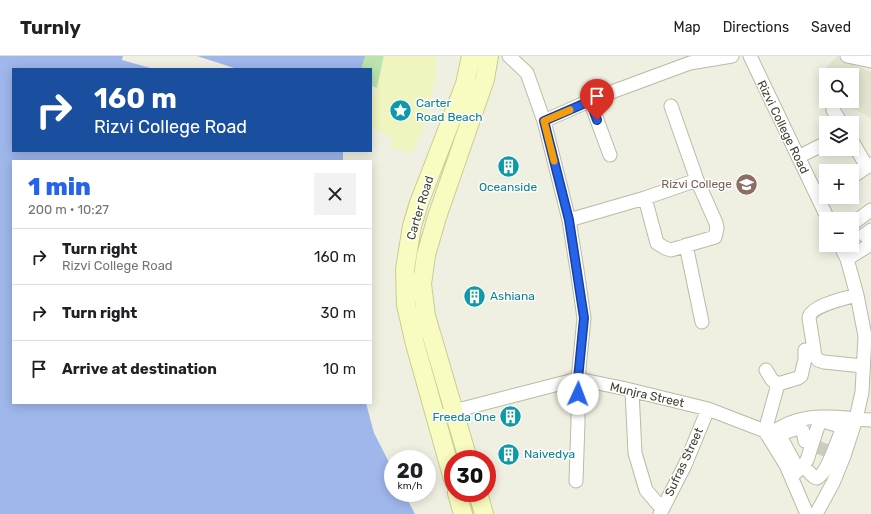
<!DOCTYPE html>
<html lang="en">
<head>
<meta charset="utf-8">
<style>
  body { margin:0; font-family:Rubik,sans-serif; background:#f2f2f2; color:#202124; height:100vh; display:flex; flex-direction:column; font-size:15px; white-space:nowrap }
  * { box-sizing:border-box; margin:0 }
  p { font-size:13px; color:#757577 }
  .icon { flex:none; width:22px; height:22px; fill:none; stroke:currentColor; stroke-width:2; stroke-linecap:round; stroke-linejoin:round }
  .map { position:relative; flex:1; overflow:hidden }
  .panel { position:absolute; left:12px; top:104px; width:360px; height:244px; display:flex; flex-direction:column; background:#fff; border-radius:0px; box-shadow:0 2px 10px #0003 }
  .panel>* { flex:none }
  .top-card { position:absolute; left:12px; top:12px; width:360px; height:84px; border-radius:0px; box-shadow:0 2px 10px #0003; background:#1a4fa0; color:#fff; overflow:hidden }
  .controls { position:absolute; left:819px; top:12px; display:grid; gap:8px }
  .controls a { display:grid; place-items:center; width:40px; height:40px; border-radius:0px; background:#fff; box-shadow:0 2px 10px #0003; font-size:20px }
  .speed { position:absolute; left:384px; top:394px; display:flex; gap:8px; font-size:20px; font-weight:700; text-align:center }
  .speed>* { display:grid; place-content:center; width:52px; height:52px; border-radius:50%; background:#fff; box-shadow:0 2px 10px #0003; line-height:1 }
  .speed small { font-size:10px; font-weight:400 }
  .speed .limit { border:6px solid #d22; background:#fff; color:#111 }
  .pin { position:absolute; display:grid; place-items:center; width:34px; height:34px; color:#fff; margin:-41px -17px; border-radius:50% 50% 50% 0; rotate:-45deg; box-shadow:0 0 4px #0007 }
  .pin .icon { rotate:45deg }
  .me { position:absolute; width:44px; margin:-22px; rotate:2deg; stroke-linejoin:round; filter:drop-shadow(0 0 3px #0008) }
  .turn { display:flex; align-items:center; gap:14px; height:84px; padding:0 16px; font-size:18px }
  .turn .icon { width:52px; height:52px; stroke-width:2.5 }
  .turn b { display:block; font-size:28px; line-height:34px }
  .round { display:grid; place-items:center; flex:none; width:42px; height:42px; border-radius:0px; background:#f2f2f2 }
  .summary { display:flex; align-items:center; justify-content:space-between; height:68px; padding:0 16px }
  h1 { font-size:24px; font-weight:800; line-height:30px; color:#2563eb }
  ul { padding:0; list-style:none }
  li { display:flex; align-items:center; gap:12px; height:56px; padding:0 16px; border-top:1px solid #e0e0e0 }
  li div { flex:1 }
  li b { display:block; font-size:15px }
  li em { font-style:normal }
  header { display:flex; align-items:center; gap:24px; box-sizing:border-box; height:56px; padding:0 20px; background:#fff; border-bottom:1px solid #e0e0e0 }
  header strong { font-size:19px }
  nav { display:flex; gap:22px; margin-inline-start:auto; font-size:14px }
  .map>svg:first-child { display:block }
  .residential { fill:#e4e4d1 }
  .green { fill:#bae4ac }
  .sand { fill:#f0f4be }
  .water { fill:#a0b7ec }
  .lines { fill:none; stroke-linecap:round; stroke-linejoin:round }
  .street-tunnel { stroke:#cdcdbf; stroke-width:13; stroke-dasharray:13 6; stroke-linecap:butt }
  .street-casing { stroke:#bbbaa6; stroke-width:15 }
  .secondary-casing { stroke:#cacc92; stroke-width:20 }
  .street { stroke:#fff; stroke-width:13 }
  .secondary { stroke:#f9fcc1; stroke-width:18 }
  .route-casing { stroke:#184099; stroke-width:10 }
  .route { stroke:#2563eb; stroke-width:7 }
  .slow { stroke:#f59e0b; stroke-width:7 }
  .labels { text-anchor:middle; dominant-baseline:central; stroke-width:3; stroke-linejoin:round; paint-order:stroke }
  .culture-label { font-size:12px; fill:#0d838f; stroke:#fff; text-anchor:start }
  .street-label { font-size:12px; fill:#424033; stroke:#fff }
  .education-label { font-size:12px; fill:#785e54; stroke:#fff; text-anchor:end }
</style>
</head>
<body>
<header>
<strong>Turnly</strong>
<nav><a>Map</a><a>Directions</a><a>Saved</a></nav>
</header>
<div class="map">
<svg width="871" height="458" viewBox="0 0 871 458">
  <rect width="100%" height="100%" fill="#f0f0e2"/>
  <!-- residential -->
  <path class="residential" d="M837 0 871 16V62L839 45H852V19H826V31L820 18Z"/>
  <!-- green -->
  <path class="green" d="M262 0H384L377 32 371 30V13H309Z"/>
  <!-- sand -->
  <path class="sand" d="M384 0H436V20L426 65 412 97 390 91 393 82 389 79 371 72V44L377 32Z"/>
  <!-- water -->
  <path class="water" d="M0 0H123L122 4 154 13H13V95H343V105H13V347H366L374 377 393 414V437H404L415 458H0Z
    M197 0H365L361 13H237Z"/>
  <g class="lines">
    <!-- street-tunnel -->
    <path class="street-tunnel" d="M814 390 831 396"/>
    <defs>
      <path id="street" d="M509 0 527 17 544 65 569 164 577 214 584 262 578 323V366L576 425
        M750 0 828 163
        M847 0 871 5
        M590 45 610 99
        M833 54 841 67
        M544 65 598 41 690 7 732 0
        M852 85 867 111
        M798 101 826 87
        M852 121 871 108
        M645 142 657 187 665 192 671 194 715 181 717 172 716 167 697 124 671 50
        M569 164 645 142 697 124
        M852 168 871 154
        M864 179 871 174
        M686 189 702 266
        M847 203 871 188
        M857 239C846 242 810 250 809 262L815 300 818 304 824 306 863 310
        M766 314 772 324 778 328 798 322 801 320 805 303V294
        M632 335 635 397 646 434 662 453
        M436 364 454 355 578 323 622 332 708 353 765 375
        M765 375 786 409 807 458
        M765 375 778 328
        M768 380C801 353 833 362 871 364
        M794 406 779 378 799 372 803 375 805 385
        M791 421 803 410 807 404 819 367 823 365 843 371C838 383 827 418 817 422L814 421 803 410
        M660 458 685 409 708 353
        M816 458 833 427 844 400 856 363 862 336 865 280 857 239 847 203 840 189"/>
      <path id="secondary" d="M468 403 426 260 422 228 426 199 437 161 485 23 489 0
        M453 423 415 288 406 249 405 213 412 170 419 147 465 28 471 0
        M457 437 463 458
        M478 437 484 458"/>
    </defs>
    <!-- street casing -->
    <use href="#street" class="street-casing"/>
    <!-- secondary casing -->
    <use href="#secondary" class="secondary-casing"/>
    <!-- street -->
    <use href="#street" class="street"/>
    <!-- secondary -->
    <use href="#secondary" class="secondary"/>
  </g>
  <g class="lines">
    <defs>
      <path id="route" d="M578 338V323L584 262 569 164 544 65 590 45 597 64"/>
    </defs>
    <!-- route casing -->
    <use href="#route" class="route-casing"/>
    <!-- route -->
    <use href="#route" class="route"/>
    <!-- slow -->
    <path class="slow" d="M554 105 544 65 570 54"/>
  </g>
  <!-- icons -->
  <defs>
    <symbol id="sight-disc" viewBox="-11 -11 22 22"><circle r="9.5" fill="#0f9aa8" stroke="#fff"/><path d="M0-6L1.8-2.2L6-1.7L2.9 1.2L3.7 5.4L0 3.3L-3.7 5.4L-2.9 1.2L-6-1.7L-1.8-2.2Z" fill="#fff"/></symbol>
    <symbol id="building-disc" viewBox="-11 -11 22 22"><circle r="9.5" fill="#0f9aa8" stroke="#fff"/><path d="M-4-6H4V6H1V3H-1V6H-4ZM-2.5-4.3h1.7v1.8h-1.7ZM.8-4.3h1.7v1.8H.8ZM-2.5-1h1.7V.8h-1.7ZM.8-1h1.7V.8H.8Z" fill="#fff"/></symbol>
    <symbol id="university-disc" viewBox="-11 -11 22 22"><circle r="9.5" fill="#8d6e63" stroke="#fff"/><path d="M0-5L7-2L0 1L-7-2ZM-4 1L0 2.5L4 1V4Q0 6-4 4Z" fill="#fff"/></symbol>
  </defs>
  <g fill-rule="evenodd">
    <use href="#sight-disc" x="388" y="42" width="25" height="25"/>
    <use href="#building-disc" x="496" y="98" width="25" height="25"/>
    <use href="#university-disc" x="734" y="116" width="25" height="25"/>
    <use href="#building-disc" x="462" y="228" width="25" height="25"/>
    <use href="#building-disc" x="498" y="348" width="25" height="25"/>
    <use href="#building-disc" x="496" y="386" width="25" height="25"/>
  </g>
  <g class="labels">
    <!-- culture labels -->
    <g class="culture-label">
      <text x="416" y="47">Carter<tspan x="416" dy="14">Road Beach</tspan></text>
      <text x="508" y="131" text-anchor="middle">Oceanside</text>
      <text x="490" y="240">Ashiana</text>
      <text x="496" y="361" text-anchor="end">Freeda One</text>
      <text x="524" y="398">Naivedya</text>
    </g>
    <!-- street labels -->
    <g class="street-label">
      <text transform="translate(783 71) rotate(64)">Rizvi College Road</text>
      <text transform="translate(420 152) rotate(-73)">Carter Road</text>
      <text transform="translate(647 339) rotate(13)">Munjra Street</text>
      <text transform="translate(684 406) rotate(-65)">Sufras Street</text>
    </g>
    <!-- education labels -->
    <g class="education-label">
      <text x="732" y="128">Rizvi College</text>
    </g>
  </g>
</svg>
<div class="controls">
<a><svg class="icon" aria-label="search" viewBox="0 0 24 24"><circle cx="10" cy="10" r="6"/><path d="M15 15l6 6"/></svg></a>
<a><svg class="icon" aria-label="layers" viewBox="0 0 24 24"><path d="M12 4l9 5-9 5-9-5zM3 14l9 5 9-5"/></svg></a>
<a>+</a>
<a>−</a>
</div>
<div class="speed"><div>20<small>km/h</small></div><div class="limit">30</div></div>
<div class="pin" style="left:597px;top:64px;background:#d93025"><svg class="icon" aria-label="arrive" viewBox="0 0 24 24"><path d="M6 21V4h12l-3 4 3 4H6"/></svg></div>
<svg class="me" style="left:578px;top:338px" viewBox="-20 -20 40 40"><circle r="19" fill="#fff"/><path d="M0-13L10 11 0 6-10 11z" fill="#2563eb"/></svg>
<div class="top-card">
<div class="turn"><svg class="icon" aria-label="right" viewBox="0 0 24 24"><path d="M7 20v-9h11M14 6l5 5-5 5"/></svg><div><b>160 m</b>Rizvi College Road</div></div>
</div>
<section class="panel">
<div class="summary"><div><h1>1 min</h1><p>200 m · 10:27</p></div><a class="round"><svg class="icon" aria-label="close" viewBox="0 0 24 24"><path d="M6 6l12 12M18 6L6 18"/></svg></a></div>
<ul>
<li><svg class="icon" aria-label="right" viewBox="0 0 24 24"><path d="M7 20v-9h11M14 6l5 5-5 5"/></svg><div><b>Turn right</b><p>Rizvi College Road</p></div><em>160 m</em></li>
<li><svg class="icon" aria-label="right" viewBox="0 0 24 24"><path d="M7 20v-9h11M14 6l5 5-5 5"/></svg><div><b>Turn right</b></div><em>30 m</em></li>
<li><svg class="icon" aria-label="arrive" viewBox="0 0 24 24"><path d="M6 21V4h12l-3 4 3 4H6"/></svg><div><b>Arrive at destination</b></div><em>10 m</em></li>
</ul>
</section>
</div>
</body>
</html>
